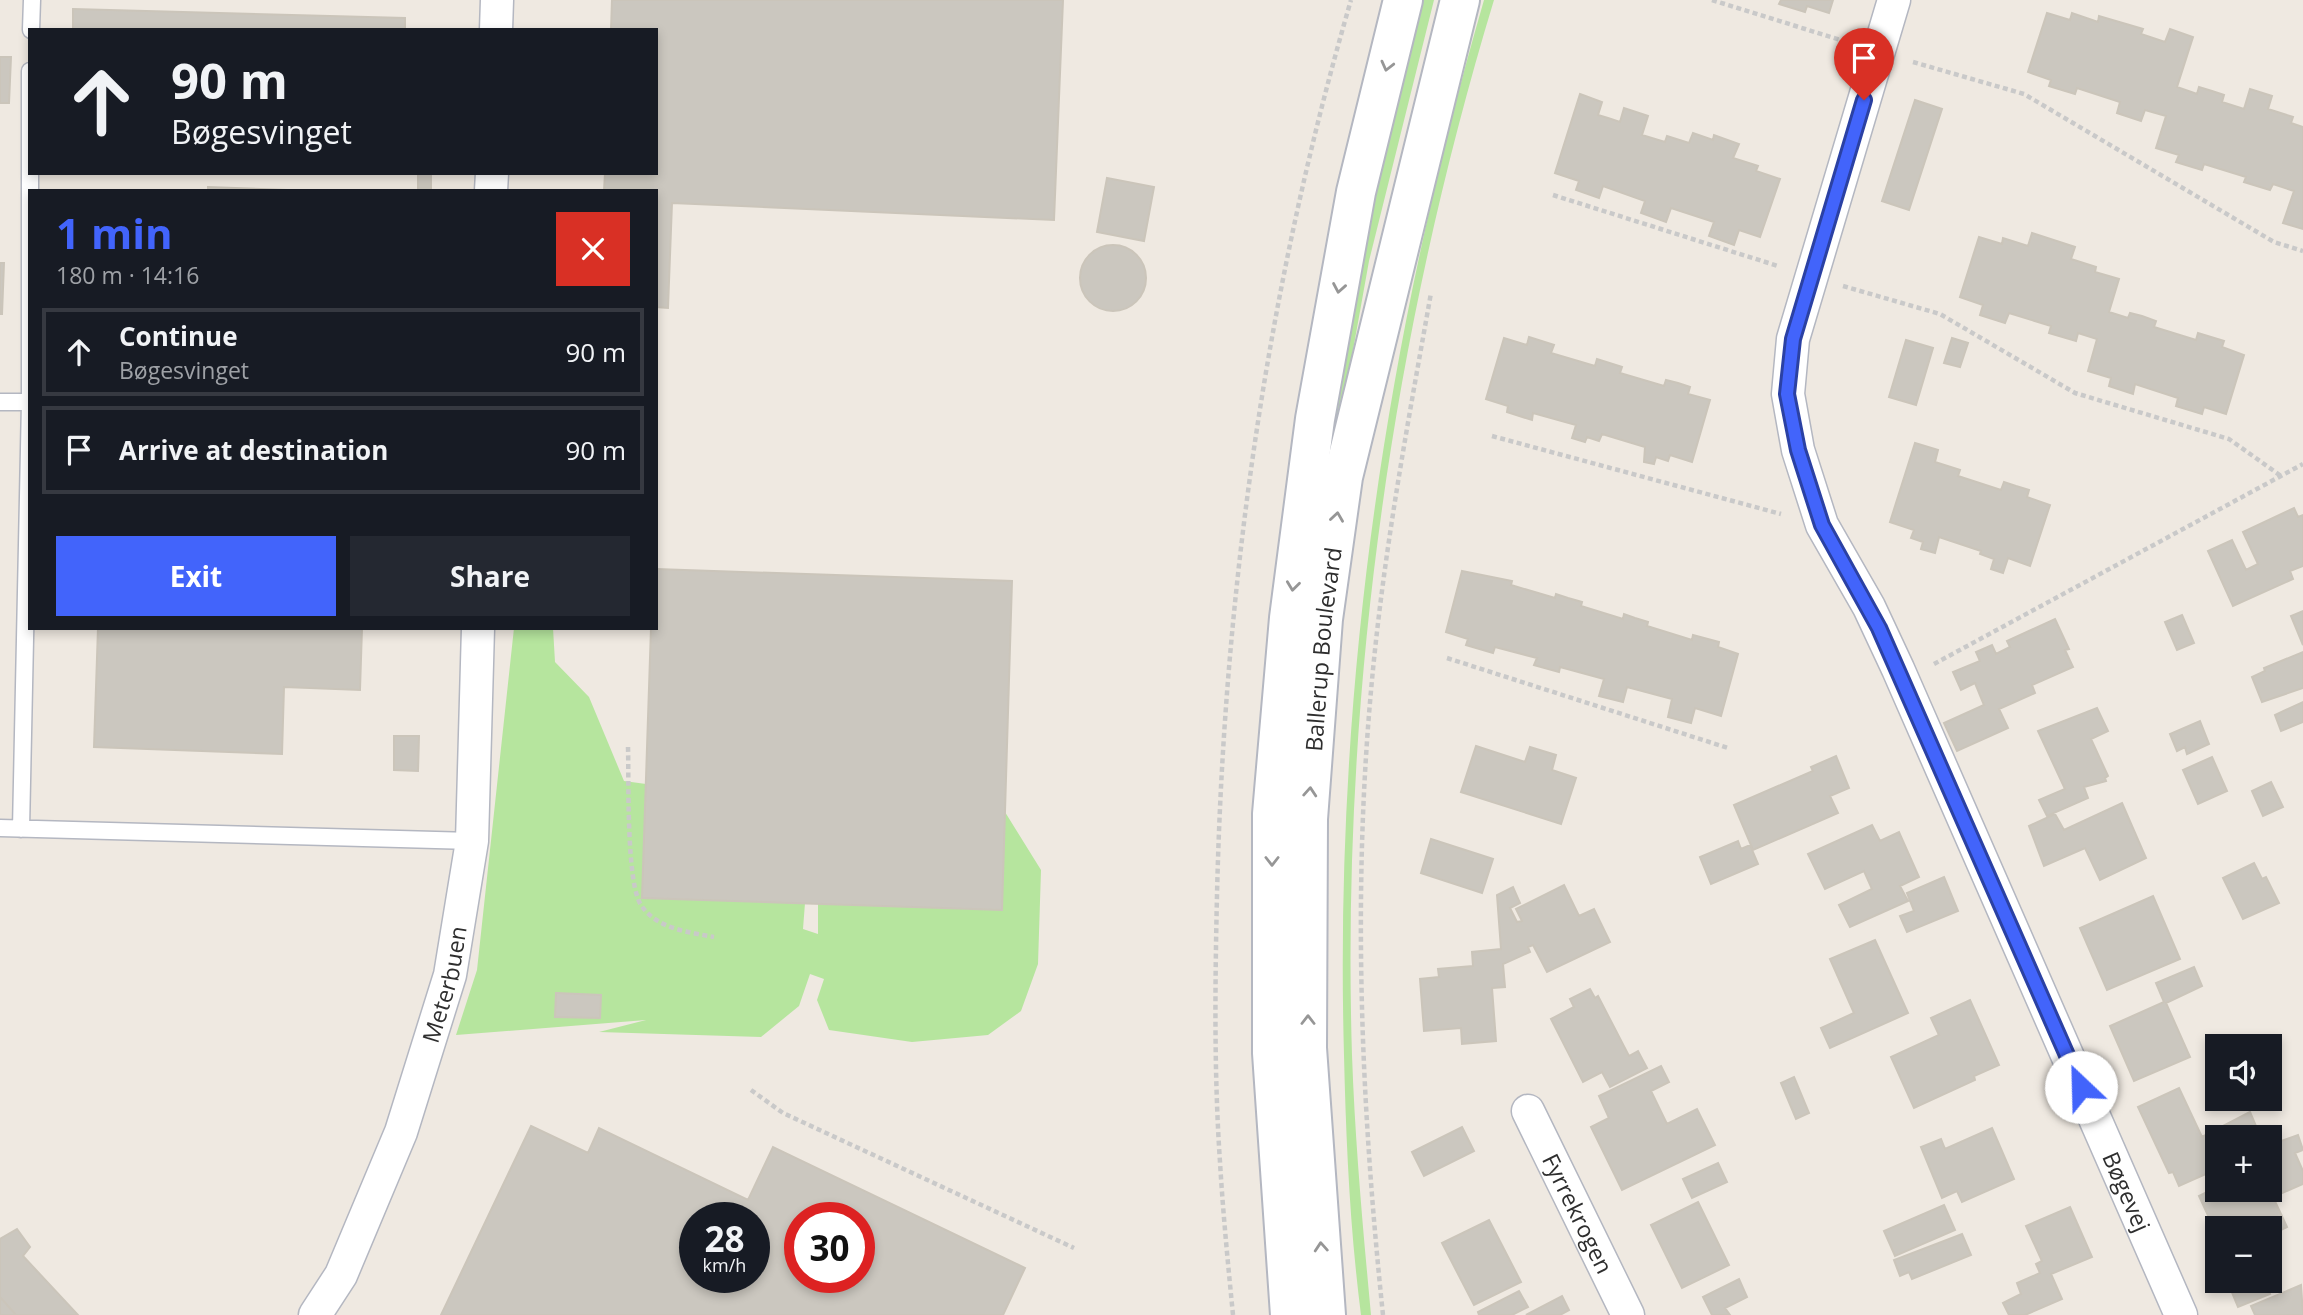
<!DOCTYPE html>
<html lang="en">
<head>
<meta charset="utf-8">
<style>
  body { margin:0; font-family:"Open Sans",sans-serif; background:#242831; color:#f1f3f6; height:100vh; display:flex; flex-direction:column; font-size:26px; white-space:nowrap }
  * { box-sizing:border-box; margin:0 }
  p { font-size:23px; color:#9ea1a6 }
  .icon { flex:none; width:38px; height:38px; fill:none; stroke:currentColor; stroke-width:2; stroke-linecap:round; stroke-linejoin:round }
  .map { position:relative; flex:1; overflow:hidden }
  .drawer { position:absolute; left:28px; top:189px; width:630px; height:441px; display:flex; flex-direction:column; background:#171b24; border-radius:0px; box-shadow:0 4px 10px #0003 }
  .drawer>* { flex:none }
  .top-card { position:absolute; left:28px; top:28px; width:630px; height:147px; border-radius:0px; box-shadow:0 4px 10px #0003; background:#171b24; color:#f1f3f6; overflow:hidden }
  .tools { position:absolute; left:2205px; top:1034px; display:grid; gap:14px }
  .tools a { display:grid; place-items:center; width:77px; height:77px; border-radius:0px; background:#171b24; box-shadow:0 4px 10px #0003; font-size:35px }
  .speed { position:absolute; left:679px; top:1202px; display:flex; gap:14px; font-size:35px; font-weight:700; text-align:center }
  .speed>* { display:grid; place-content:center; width:91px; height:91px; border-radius:50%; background:#171b24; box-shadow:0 4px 10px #0003; line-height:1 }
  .speed small { font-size:18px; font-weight:400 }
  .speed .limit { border:10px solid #d22; background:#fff; color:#111 }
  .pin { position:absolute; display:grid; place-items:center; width:60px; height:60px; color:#fff; margin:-72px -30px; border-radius:50% 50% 50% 0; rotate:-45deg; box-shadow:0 0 7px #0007 }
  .pin .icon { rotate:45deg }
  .me { position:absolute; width:77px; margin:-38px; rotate:336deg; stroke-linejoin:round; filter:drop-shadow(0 0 5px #0008) }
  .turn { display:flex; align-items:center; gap:24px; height:147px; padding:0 28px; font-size:32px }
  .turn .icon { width:91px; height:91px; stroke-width:2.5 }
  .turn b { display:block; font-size:49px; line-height:60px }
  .round { display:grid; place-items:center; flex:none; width:74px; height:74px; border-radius:0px; background:#242831 }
  .head { display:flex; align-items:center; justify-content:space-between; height:119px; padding:0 28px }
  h1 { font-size:42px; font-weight:700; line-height:52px; color:#4264fb }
  .primary-button { display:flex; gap:14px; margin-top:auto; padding:14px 28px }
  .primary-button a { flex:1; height:80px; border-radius:0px; background:#4264fb; color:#fff; font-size:28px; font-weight:700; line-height:80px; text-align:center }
  .primary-button a+a { background:#242831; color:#f1f3f6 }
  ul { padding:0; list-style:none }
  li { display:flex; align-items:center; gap:21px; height:88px; margin:0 14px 10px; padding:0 14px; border:4px solid #363941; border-radius:0px }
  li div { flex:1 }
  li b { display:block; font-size:26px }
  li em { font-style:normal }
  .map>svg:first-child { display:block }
  .green { fill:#b6e59e }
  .building { fill:#cbc7bf; stroke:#cbc5ba; stroke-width:2; fill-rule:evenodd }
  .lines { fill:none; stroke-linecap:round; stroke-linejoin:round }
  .service-casing { stroke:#b4b7c1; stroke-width:19 }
  .minor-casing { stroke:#b4b7c1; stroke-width:35 }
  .tertiary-casing { stroke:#b4b7c1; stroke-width:42 }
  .path { stroke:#c9c9c9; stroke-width:4.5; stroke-dasharray:5 3.5; stroke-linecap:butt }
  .service { stroke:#fff; stroke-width:16 }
  .minor { stroke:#fff; stroke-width:32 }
  .tertiary { stroke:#fff; stroke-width:38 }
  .oneway { stroke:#969696 }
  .route-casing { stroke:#2b41a3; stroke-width:18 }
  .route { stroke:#4264fb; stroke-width:12 }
  .labels { text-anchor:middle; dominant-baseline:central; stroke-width:7; stroke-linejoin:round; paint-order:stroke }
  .street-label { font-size:23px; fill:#2e2e2e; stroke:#fff }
</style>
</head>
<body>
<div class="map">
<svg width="2303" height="1315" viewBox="0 0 2303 1315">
  <rect width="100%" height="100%" fill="#efe9e1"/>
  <!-- green -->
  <path class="green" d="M1421 0H1434L1369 261 1338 434 1289 1167 1335 364Z
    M1484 0H1494C1391 339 1341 700 1352 1055 1355 1142 1363 1229 1371 1315H1361C1350 1229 1346 1142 1344 1055 1334 696 1384 345 1484 0Z
    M514 628H553L555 662 589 697 624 781 646 784 805 903 803 929 818 934V904L1001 910 1005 812 1041 870 1038 964 1021 1011 988 1035 912 1042 829 1030 817 1000 824 979 810 974 799 1006 761 1037 599 1032 646 1020 456 1035 477 970Z"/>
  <!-- building -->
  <path class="building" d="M612 0H1063L1054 220 672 203 668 308 656 307V191H604L605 173H656V30H611Z
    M1781 0H1833L1829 13 1807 6 1805 12 1779 4Z
    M73 9 405 18V30H73Z
    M2047 13 2070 20 2072 13 2098 22 2099 16 2143 29 2141 34 2165 42 2170 29 2193 37 2177 87 2197 94 2199 87 2212 91 2224 95 2222 102 2244 109 2250 89 2272 96 2268 109 2293 117 2291 123 2303 127V229L2283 223 2294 191 2273 184 2270 190 2244 182 2246 177 2204 164 2202 170 2176 162 2179 155 2156 148 2166 116 2145 110 2141 121 2117 113 2120 102 2077 88 2075 94 2049 86 2051 80 2028 72Z
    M0 57H11L9 103H0Z
    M1580 94 1602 102 1598 115 1608 118 1620 122 1624 108 1648 116 1642 135 1665 142 1667 136 1689 143 1693 133 1713 140 1714 135 1739 144 1733 158 1758 166 1756 171 1780 179 1760 237 1739 230 1734 245 1709 236 1714 222 1671 208 1666 222 1641 213 1645 201 1603 186 1599 198 1576 190 1579 181 1555 173Z
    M1915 100 1942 109 1909 210 1882 201Z
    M418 173H431V191H418Z
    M1107 178 1154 187 1144 241 1097 232Z
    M208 187 314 191H208Z
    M2032 233 2075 247 2071 259 2096 267 2095 272 2119 279 2109 312 2128 318 2130 313 2142 316 2156 321 2154 327 2196 340 2198 333 2224 341 2222 347 2244 355 2226 414 2204 407 2202 414 2176 406 2178 398 2135 384 2133 394 2109 386 2111 378 2088 371 2097 339 2078 333 2076 341 2049 333 2051 326 2009 313 2005 323 1980 315 1983 305 1960 297 1979 237 2002 244 2003 238 2028 246Z
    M1080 278a33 33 0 1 1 66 0a33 33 0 1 1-66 0Z
    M0 263H4L2 314H0Z
    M1529 337 1554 345 1551 353 1595 366 1597 359 1622 367 1620 373 1664 386 1666 380 1678 383 1690 387 1688 394 1710 400 1692 462 1670 455 1668 461 1656 457 1654 464 1644 462 1645 447 1602 434 1599 441 1587 437 1585 442 1572 438 1576 425 1533 413 1532 420 1507 412 1508 406 1486 399 1504 338 1527 345Z
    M1952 338 1968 343 1960 367 1944 363Z
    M1906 340 1933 348 1916 405 1889 397Z
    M1915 443 1938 450 1935 462 1960 470 1958 476 2001 490 2004 482 2016 486 2029 490 2027 497 2050 505 2030 566 2008 558 2003 573 1991 569 1994 559 1980 554 1981 551 1939 537 1935 553 1921 549 1923 542 1911 538 1914 530 1890 522Z
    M2294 508 2298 517 2303 515V566L2290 571 2293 579 2233 606 2208 551 2232 540 2246 570 2258 564 2243 532Z
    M656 569 1012 581 1002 910 642 898 651 628H656Z
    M1462 571 1512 581 1511 585 1555 598 1556 594 1568 598 1582 602 1581 606 1623 619 1624 614 1635 618 1648 622 1647 626 1692 640 1693 635 1719 642 1718 647 1738 654 1721 716 1695 708 1691 723 1668 717 1672 699 1627 687 1623 702 1599 696 1604 679 1560 667 1559 672 1534 665 1537 658 1495 647 1493 653 1466 645 1468 639 1446 632Z
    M2303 611V645L2291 616Z
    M2182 615 2194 643 2177 650 2165 622Z
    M2055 619 2069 649 2065 650 2073 667 2032 685 2035 693 1999 709 2008 728 1957 751 1944 723 1984 705 1975 683 1961 690 1953 672 1980 661 1976 652 1992 645 1996 654 2010 647 2007 641Z
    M98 628H362L360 690 284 687 282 754 94 747Z
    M2303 652V688L2262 702 2252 677 2265 671 2264 668Z
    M2303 702V722L2281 731 2275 715Z
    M2097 708 2108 731 2091 739 2108 776 2105 778 2106 781 2084 787 2088 798 2047 816 2039 800 2065 789 2038 731Z
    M2200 721 2209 744 2187 754 2185 747 2177 751 2170 734Z
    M394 736H419L418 771 394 770Z
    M1476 746 1525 762 1530 747 1556 755 1552 770 1576 778 1561 824 1461 792Z
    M1836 756 1849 788 1830 796 1838 813 1753 850 1734 805 1813 771 1811 767Z
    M2212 757 2227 791 2198 804 2183 770Z
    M2271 782 2283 807 2263 816 2252 791Z
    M2122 803 2146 858 2100 880 2085 848 2044 866 2029 826 2055 814 2064 830Z
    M1872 825 1880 841 1899 832 1919 877 1900 886 1908 901 1850 927 1839 905 1872 889 1864 871 1825 889 1808 854Z
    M1431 839 1493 859 1482 893 1421 873Z
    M1738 841 1741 849 1750 845 1758 864 1711 884 1700 857Z
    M2254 863 2262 879 2266 877 2279 903 2243 919 2223 878Z
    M1944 877 1958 911 1907 932 1900 916 1914 911 1907 893Z
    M1564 885 1579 916 1594 909 1610 942 1547 972 1533 945 1528 947 1530 952 1503 964 1505 987 1492 988 1496 1041 1462 1044 1461 1028 1424 1031 1420 979 1439 977 1438 969 1473 966 1472 952 1501 949 1497 895 1513 887 1520 903 1510 908 1517 922 1522 921 1516 909Z
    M2153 896 2180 959 2107 990 2080 928Z
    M1875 940 1908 1013 1830 1048 1821 1028 1854 1013 1830 959Z
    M2194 967 2202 986 2166 1003 2190 1057 2134 1081 2110 1026 2164 1002 2156 983Z
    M1590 989 1595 998 1598 996 1629 1056 1638 1051 1647 1068 1610 1087 1602 1072 1583 1082 1551 1019 1574 1007 1570 999Z
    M556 993 601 995 600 1018 555 1017Z
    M1970 1000 1999 1065 1974 1076 1975 1080 1914 1108 1891 1057 1939 1035 1931 1018Z
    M1661 1066 1669 1082 1651 1091 1667 1124 1697 1109 1715 1145 1622 1190 1591 1127 1609 1118 1599 1096Z
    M1794 1077 1809 1113 1796 1119 1781 1083Z
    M2179 1088 2202 1137 2250 1112 2261 1138H2217V1169L2179 1186 2173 1172 2169 1173 2138 1107Z
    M531 1126 588 1153 599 1128 748 1200 773 1147 1025 1268 1003 1315H441ZM695 1218H754V1278H695ZM800 1218H859V1278H800Z
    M1462 1127 1474 1151 1424 1176 1412 1152Z
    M1992 1128 2014 1179 1962 1202 1957 1191 1942 1198 1921 1147 1941 1139 1945 1149Z
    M2298 1135 2303 1150 2295 1153 2303 1171V1184L2273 1197 2287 1227 2270 1235V1228H2217V1235L2199 1196 2217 1187V1190H2270V1145Z
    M1718 1163 1727 1182 1692 1198 1683 1179Z
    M1698 1202 1729 1265 1682 1288 1651 1225Z
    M1944 1205 1955 1230 1895 1256 1884 1231Z
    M2070 1207 2092 1257 2051 1274 2062 1299 2025 1315H2009L2003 1303 2021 1294 2017 1283 2040 1273 2036 1264 2042 1261 2026 1226Z
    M1489 1220 1521 1282 1474 1305 1442 1243Z
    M17 1229 30 1247 23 1256 78 1315H16L0 1297V1239Z
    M1962 1234 1971 1255 1912 1279 1909 1272 1900 1276 1894 1260Z
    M2217 1241V1265L2208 1246Z
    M1739 1279 1747 1297 1725 1308 1730 1315H1712L1703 1297Z
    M2252 1281H2265L2270 1294 2238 1307 2231 1290Z
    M2301 1285 2303 1315H2255L2251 1306Z
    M1519 1291 1528 1307 1512 1315H1479L1478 1312Z
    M1562 1296 1569 1310 1560 1315H1526Z
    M0 1297 16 1315H0Z"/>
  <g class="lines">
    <defs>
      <path id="service" d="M31 30 32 0
        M0 402H30
        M0 828 472 841
        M21 829 30 402V71"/>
      <g id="minor">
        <path id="s1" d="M1894 0 1793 339 1788 394 1798 450 1822 525 1869 607 1898 669 2181 1315"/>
        <path d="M496 30 497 0"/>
        <path d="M491 191 492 173"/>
        <path id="s2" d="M1528 1111 1628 1315"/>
        <path id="s3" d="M315 1315 341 1275 401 1132 450 975 472 841 478 628"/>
      </g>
      <g id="tertiary">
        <path d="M1290 1315 1272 1053V814L1289 618 1315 419 1356 192 1403 0"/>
        <path id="s4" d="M1326 1315 1307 1048 1308 819 1323 619 1343 477 1460 0"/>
      </g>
    </defs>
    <!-- service casing -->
    <use href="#service" class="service-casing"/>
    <!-- minor casing -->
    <use href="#minor" class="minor-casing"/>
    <!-- tertiary casing -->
    <use href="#tertiary" class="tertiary-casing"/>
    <!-- path -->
    <path class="path" d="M1712 0 1847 42
      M1913 62 2024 94 2274 242 2303 251
      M1553 195 1778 266
      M1843 286 1940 314 2075 393 2229 439 2281 476
      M1492 436 1781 514
      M1447 658 1728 748
      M1934 664 2303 464
      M628 747C629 779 626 882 641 905 657 929 688 932 714 937
      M751 1090 783 1113 1074 1248
      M1233 1315C1228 1264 1223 1213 1220 1162 1214 1074 1215 984 1217 895 1224 593 1266 291 1351 0
      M1383 1315C1361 1105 1352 891 1372 680 1384 550 1408 422 1431 293"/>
    <!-- service -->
    <use href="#service" class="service"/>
    <!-- minor -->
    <use href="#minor" class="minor"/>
    <!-- tertiary -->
    <use href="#tertiary" class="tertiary"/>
  </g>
  <!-- one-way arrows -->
  <defs><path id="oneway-chevron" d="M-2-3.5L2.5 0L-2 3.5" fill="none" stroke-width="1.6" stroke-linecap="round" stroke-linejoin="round" transform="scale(1.75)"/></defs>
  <g class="oneway">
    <use href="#oneway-chevron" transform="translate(1387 66) rotate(104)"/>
    <use href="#oneway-chevron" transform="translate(1339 288) rotate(100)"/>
    <use href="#oneway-chevron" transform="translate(1337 517) rotate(-82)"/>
    <use href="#oneway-chevron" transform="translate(1293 586) rotate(97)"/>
    <use href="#oneway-chevron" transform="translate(1310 792) rotate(-86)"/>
    <use href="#oneway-chevron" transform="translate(1272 861) rotate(90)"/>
    <use href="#oneway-chevron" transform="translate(1308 1020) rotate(-90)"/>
    <use href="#oneway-chevron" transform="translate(1321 1247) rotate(-94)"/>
  </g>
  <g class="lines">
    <defs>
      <path id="route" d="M1864 100 1793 339 1787 394 1798 450 1822 525 1879 628 2081 1087"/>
    </defs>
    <!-- route casing -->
    <use href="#route" class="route-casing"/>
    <!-- route -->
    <use href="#route" class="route"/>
  </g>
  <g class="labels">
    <!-- street labels -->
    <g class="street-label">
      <text stroke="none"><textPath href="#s4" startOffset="667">Ballerup Boulevard</textPath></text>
      <text stroke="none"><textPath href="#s3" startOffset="357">Meterbuen</textPath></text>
      <text stroke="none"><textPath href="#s1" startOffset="1278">Bøgevej</textPath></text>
      <text stroke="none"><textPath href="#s2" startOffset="114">Fyrrekrogen</textPath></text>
    </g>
  </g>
</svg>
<div class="tools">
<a><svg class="icon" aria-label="sound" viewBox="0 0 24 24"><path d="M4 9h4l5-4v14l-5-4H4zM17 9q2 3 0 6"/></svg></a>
<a>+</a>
<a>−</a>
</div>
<div class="speed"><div>28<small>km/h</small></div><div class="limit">30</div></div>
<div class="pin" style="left:1864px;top:100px;background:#d93025"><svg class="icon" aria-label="arrive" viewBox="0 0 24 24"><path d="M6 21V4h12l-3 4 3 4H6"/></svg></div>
<svg class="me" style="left:2081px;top:1087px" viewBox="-20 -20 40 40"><circle r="19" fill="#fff"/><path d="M0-13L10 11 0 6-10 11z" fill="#4264fb"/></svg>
<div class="top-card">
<div class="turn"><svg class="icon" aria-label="ahead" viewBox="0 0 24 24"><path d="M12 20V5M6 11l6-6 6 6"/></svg><div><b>90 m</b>Bøgesvinget</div></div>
</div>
<section class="drawer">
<div class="head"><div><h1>1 min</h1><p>180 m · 14:16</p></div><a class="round" style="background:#d93025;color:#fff"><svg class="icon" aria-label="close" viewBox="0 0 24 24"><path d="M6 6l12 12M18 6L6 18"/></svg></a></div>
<ul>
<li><svg class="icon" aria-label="ahead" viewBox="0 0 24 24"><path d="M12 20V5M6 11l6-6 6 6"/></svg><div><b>Continue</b><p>Bøgesvinget</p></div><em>90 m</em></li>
<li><svg class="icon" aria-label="arrive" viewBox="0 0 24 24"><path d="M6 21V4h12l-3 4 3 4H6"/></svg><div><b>Arrive at destination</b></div><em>90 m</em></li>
</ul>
<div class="primary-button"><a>Exit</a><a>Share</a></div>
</section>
</div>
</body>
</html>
